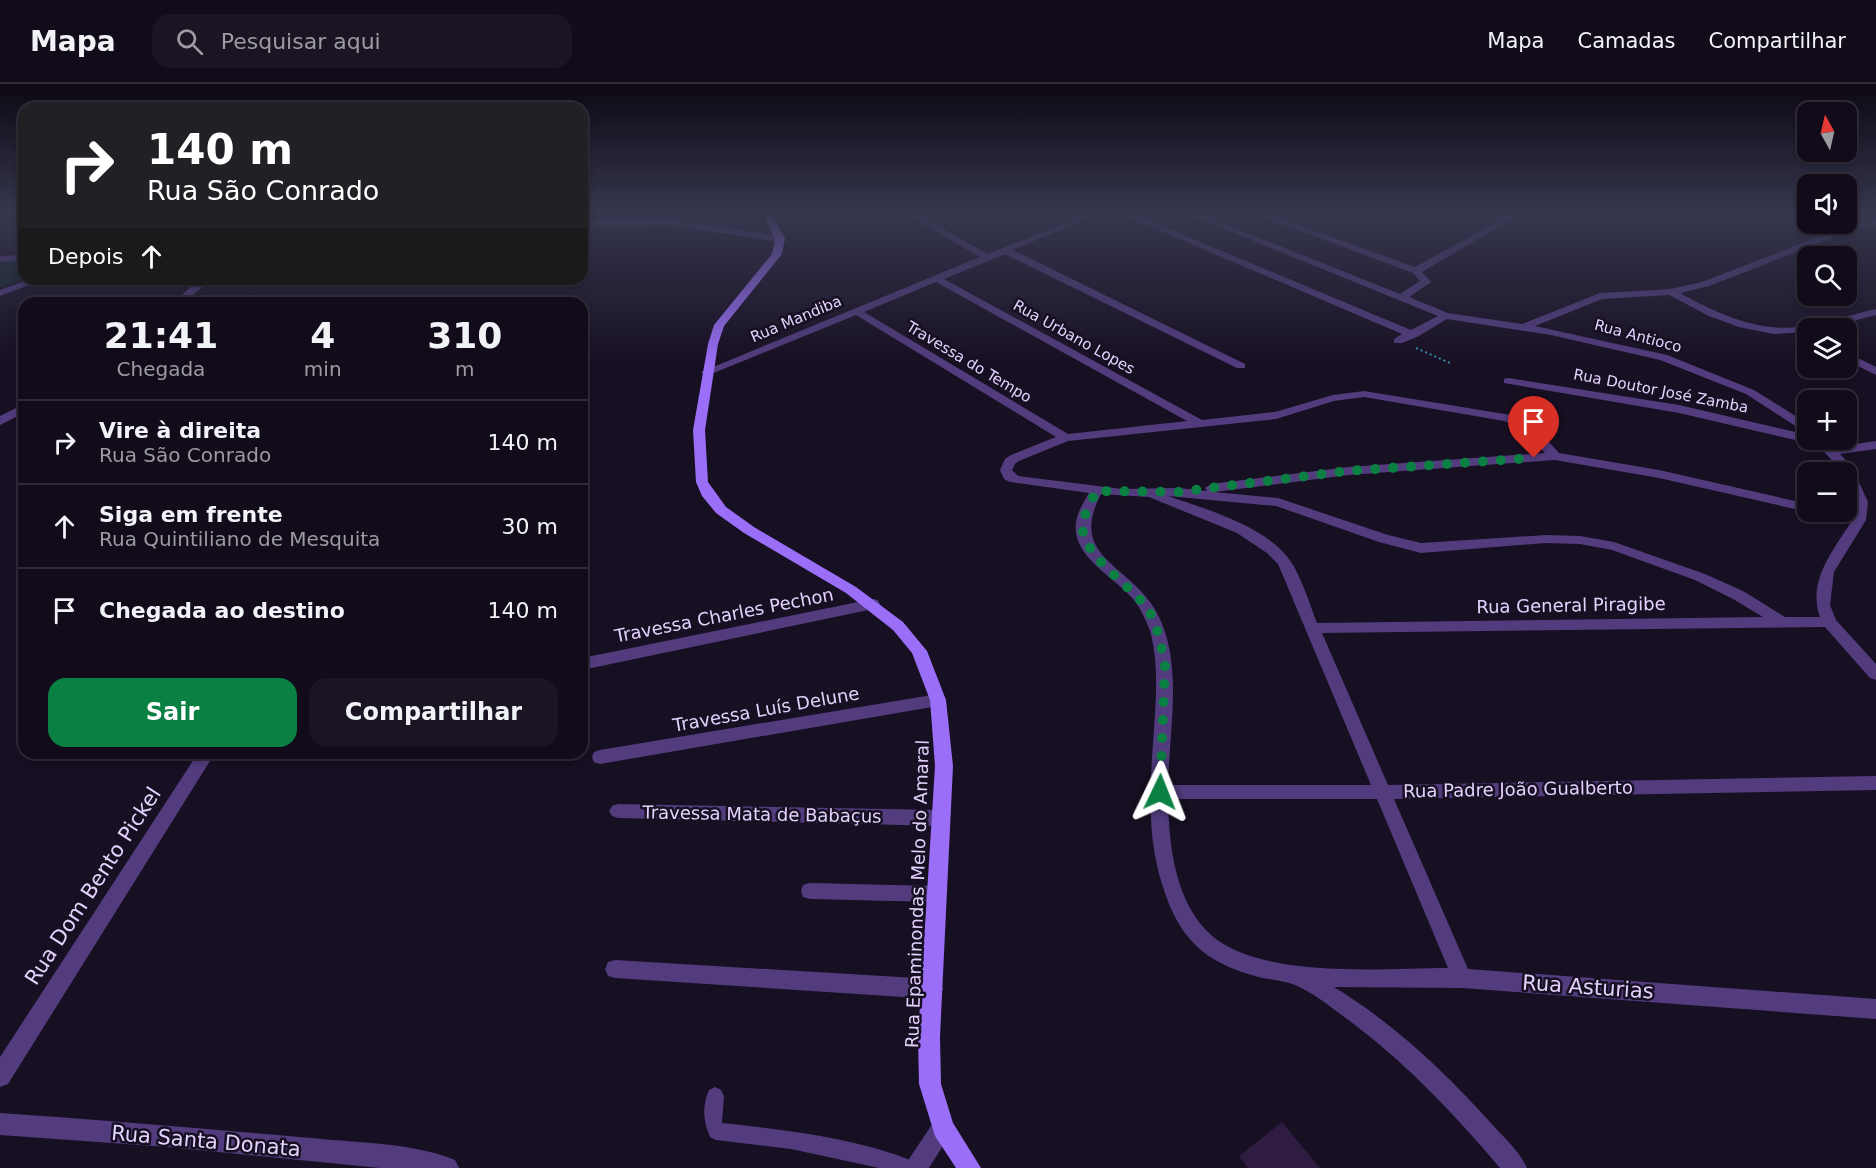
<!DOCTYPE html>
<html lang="pt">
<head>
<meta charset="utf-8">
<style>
  body { margin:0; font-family:"DejaVu Sans",sans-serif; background:#1a1423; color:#f1f3f6; height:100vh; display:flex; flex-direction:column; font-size:22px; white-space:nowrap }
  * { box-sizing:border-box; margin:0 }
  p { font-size:20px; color:#9c9ba2 }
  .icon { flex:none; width:33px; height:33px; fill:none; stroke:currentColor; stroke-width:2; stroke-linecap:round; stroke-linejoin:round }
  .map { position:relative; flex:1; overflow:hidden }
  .drawer { position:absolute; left:18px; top:213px; width:570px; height:462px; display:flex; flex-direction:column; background:#110b1a; border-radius:18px; box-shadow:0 3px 9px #0003,0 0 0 2px #302b39 }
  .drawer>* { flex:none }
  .guide { position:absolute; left:18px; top:18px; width:570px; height:183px; border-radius:18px; box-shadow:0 3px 9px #0003,0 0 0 2px #302b39; background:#202124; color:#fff; overflow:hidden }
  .needle { width:39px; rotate:352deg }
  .buttons { position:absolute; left:1797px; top:18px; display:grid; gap:12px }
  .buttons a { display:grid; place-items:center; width:60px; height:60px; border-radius:12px; background:#110b1a; box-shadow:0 3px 9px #0003,0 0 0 2px #302b39; font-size:30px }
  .pin { position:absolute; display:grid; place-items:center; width:51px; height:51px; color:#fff; margin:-62px -26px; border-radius:50% 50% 50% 0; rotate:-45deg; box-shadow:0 0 6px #0007 }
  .pin .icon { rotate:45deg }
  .me { position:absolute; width:66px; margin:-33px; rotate:2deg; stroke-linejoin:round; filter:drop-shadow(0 0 4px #0008) }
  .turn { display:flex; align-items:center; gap:21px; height:126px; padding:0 30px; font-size:27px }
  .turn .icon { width:78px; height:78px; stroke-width:2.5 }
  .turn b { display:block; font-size:42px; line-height:51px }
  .then { display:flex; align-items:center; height:57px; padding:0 30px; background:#0003; gap:12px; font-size:22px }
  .eta { display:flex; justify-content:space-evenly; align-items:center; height:102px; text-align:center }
  .eta b { font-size:36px; font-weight:700; line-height:42px }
  .cta { display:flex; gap:12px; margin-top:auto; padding:12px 30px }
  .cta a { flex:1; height:69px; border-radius:18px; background:#0b8043; color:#fff; font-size:24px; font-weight:700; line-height:69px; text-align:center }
  .cta a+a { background:#1a1423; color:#f1f3f6 }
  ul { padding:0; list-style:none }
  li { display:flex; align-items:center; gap:18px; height:84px; padding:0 30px; border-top:2px solid #302b39 }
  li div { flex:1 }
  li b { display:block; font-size:22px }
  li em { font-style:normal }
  header { display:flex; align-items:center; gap:36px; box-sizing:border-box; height:84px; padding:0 30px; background:#110b1a; border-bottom:2px solid #302b39 }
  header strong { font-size:28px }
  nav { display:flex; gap:33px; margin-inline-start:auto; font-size:21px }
  .search { width:420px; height:54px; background:#1a1423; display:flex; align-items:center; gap:15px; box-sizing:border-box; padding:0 21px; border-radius:18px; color:#9c9ba2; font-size:22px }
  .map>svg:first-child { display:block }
  .green { fill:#12252b }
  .building { fill:#2e1c41 }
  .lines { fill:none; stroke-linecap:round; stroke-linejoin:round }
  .path { stroke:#3591ae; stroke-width:2; stroke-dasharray:2 3; stroke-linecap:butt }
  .lane { fill:#523c7e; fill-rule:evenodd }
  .street { fill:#523c7e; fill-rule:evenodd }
  .secondary { fill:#9a6ef7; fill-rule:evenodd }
  .route { stroke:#0b8043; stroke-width:10; stroke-dasharray:0 18 }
  .labels { text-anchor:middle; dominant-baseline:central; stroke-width:5; stroke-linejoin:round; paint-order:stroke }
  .far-street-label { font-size:15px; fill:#e3d2fd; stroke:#170f22 }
  .street-label { font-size:18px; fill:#e3d2fd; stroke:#170f22 }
  .near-street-label { font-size:21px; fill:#e3d2fd; stroke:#170f22 }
</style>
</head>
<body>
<header>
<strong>Mapa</strong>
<div class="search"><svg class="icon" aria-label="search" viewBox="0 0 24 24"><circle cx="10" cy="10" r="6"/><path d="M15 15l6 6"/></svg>Pesquisar aqui</div>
<nav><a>Mapa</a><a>Camadas</a><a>Compartilhar</a></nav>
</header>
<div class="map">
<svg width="1876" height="1084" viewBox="0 0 1876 1084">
  <rect width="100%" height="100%" fill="#170f22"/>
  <!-- green -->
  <path class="green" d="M24 177V195L0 203V179Z"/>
  <!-- building -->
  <path class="building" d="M1282 1038 1320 1084H1248L1239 1072Z"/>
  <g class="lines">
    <!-- path -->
    <path class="path" d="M1416 264 1450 279"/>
    <!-- lane -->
    <path class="lane" d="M715 1003 721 1006 724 1012 722 1039C786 1046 852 1053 913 1077L915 1084H879L791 1065 716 1056 710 1053C703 1037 702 1022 709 1006Z"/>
    <!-- street -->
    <path class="street" d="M904 129H915L988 170 1089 129H1101L1013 166 1245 280V284H1237L1005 170 944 195 1202 336 1275 328 1333 311 1364 307 1511 331 1534 342 1559 369 1659 386 1808 420V428H1810H1808L1659 394 1555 376 1348 391 1214 408 1278 414 1388 451 1421 459 1546 451 1580 452 1614 458 1705 490 1743 507 1785 533H1820C1807 497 1833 467 1851 438L1816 431 1814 428H1839L1853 430C1855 415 1846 404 1846 388H1842L1814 356H1826L1834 363 1876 357V365L1840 370 1852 383 1868 418 1866 436 1834 488 1830 521 1836 536 1876 580V596L1870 594 1825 543 1322 549 1388 701 1876 692V706L1394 715 1468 885 1876 915V935L1462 904 1334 903C1393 939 1444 987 1490 1038 1502 1052 1519 1066 1527 1084H1500C1456 1032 1409 982 1355 941 1337 928 1316 910 1295 901 1283 896 1268 896 1255 892 1204 878 1179 854 1163 803 1146 752 1150 699 1154 646 1156 613 1159 579 1150 547 1146 536 1141 525 1133 515 1115 493 1071 473 1076 438 1078 427 1084 418 1089 409L1010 398 1004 395 1000 386 1005 375 1011 371 1056 353 856 231 711 290H703L701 288 980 173ZM936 198 1187 337 1068 350 864 228ZM1364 313 1504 337 1526 348 1545 369 1348 383 1211 400 1205 404 1207 407 1178 404 1122 405 1018 392 1012 386 1015 380 1019 377 1068 357 1276 335 1334 317ZM1101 410 1149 413 1237 449 1267 469 1278 480 1371 701H1168C1169 646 1184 580 1157 529 1131 480 1067 475 1101 410ZM1168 412 1276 422 1379 458 1421 469 1546 459 1580 460 1612 466 1695 496 1733 515 1763 533 1317 539C1309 519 1302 493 1289 475 1265 442 1206 425 1168 412ZM1168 715H1377L1448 884C1382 884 1252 897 1205 845 1174 811 1169 759 1168 715Z
      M1119 129H1131L1411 246 1438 232 1185 129H1197L1400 210 1420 197 1413 189 1253 129H1265L1415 183 1512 129H1522L1422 188 1431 198 1409 213 1448 229 1522 240 1600 209 1671 205 1702 198 1852 140 1876 136V142L1857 144 1709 202 1680 209C1716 229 1757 248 1799 243 1825 240 1850 231 1876 225V231L1825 244H1808V248L1774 250 1739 243 1709 232 1669 211 1602 215 1535 242 1667 271 1754 306 1808 340V350L1746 310 1660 276 1551 251 1447 235 1417 253 1402 259H1394V255L1402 250Z
      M669 135 780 152 785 155 780 158 669 141 582 143V137Z
      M24 171V177L0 178V172Z
      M30 195H45L0 212V206Z
      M200 195H211L184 219H173Z
      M289 216H325L330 219H284Z
      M1846 268 1876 283V291L1846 276Z
      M1508 294 1679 321 1808 351V356H1814L1808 359 1679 329 1504 299V295Z
      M24 320V329L0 341V332Z
      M873 515 878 516 880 520 878 524 582 586V574Z
      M938 610 944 612 946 616 944 620 938 622 600 680 594 678 592 673 594 668 600 666Z
      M198 669H215L8 1000 0 1003V973Z
      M618 720 941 726 947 729 950 734 947 739 941 742 618 734 612 732 609 727 612 722Z
      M810 799 936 802 943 804 945 810 943 816 936 818 810 815 803 813 801 807 803 801Z
      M615 876 933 895 940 898 943 905 940 912 933 915 615 894 608 892 605 885 608 878Z
      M0 1029C104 1036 207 1045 311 1054 357 1059 411 1058 455 1076L459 1084H380L167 1063 0 1051Z
      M943 1033 951 1036 954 1044 929 1084H903L935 1036Z"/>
    <!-- secondary -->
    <path class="secondary" d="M763 129H771L785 155 782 170 724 242 718 260 705 346 708 398 726 423 754 443 856 503 903 538 927 567 946 616 953 682 940 953 941 1000 953 1039 981 1084H956L935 1052 919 1000 918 953 935 682 930 616 912 569 893 546 846 509 744 449 716 429 702 412 696 398 693 346 708 260 714 241 772 170 775 155Z"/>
  </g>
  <!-- sky -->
  <linearGradient id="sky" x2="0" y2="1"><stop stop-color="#0d0813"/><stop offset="0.46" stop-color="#36374f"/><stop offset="1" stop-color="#36374f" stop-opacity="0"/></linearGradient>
  <rect width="1876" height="281" fill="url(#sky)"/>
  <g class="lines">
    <!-- route -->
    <path class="route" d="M1160 708 1165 582C1161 563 1158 540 1147 524 1131 501 1076 468 1083 437 1086 427 1092 416 1096 407L1178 408 1348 387 1534 374"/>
  </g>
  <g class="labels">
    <!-- far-street labels -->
    <g class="far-street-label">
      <text transform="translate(796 235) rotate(-23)">Rua Mandiba</text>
      <text transform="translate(1638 252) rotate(15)">Rua Antioco</text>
      <text transform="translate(1074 253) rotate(29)">Rua Urbano Lopes</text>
      <text transform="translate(969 278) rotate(31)">Travessa do Tempo</text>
      <text transform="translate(1661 307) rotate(11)">Rua Doutor José Zamba</text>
    </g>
    <!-- street labels -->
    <g class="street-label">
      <text transform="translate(1571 521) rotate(-1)">Rua General Piragibe</text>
      <text transform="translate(724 531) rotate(-11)">Travessa Charles Pechon</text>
      <text transform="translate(766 625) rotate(-10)">Travessa Luís Delune</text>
      <text transform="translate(1518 705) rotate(-1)">Rua Padre João Gualberto</text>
      <text transform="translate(762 730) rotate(1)">Travessa Mata de Babaçus</text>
      <text transform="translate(917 810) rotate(-88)">Rua Epaminondas Melo do Amaral</text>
    </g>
    <!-- near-street labels -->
    <g class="near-street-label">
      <text transform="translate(93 802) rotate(-57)">Rua Dom Bento Pickel</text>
      <text transform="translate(1588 903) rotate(4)">Rua Asturias</text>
      <text transform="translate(206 1057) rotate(5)">Rua Santa Donata</text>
    </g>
  </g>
</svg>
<div class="buttons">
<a><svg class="needle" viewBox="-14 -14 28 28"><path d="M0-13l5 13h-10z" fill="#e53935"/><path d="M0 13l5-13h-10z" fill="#9c9ba2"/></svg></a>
<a><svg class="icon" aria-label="sound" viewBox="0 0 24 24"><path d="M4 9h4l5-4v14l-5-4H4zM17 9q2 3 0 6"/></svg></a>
<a><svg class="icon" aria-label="search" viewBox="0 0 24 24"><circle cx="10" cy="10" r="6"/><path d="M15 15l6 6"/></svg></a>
<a><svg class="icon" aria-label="layers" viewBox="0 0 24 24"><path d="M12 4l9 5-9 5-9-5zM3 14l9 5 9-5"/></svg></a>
<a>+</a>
<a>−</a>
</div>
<div class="pin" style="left:1534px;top:374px;background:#d93025"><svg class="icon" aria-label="arrive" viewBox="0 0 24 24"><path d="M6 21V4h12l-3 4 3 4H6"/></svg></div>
<svg class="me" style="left:1160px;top:708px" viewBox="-20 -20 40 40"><path d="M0-17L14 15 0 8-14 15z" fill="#0b8043" stroke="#fff" stroke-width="4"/></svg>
<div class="guide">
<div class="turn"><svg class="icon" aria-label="right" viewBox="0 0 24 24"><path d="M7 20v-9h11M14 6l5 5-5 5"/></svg><div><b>140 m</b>Rua São Conrado</div></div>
<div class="then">Depois<svg class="icon" aria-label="ahead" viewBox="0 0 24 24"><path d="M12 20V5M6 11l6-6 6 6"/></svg></div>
</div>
<section class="drawer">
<div class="eta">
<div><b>21:41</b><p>Chegada</p></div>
<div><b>4</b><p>min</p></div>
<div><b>310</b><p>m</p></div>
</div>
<ul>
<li><svg class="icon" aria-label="right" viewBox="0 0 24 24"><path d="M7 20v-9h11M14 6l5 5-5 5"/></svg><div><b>Vire à direita</b><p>Rua São Conrado</p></div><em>140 m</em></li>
<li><svg class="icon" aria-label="ahead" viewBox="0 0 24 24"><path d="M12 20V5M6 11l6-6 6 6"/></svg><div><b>Siga em frente</b><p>Rua Quintiliano de Mesquita</p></div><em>30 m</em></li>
<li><svg class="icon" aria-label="arrive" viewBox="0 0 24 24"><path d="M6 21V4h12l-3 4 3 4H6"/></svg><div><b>Chegada ao destino</b></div><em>140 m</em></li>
</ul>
<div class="cta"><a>Sair</a><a>Compartilhar</a></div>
</section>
</div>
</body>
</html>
